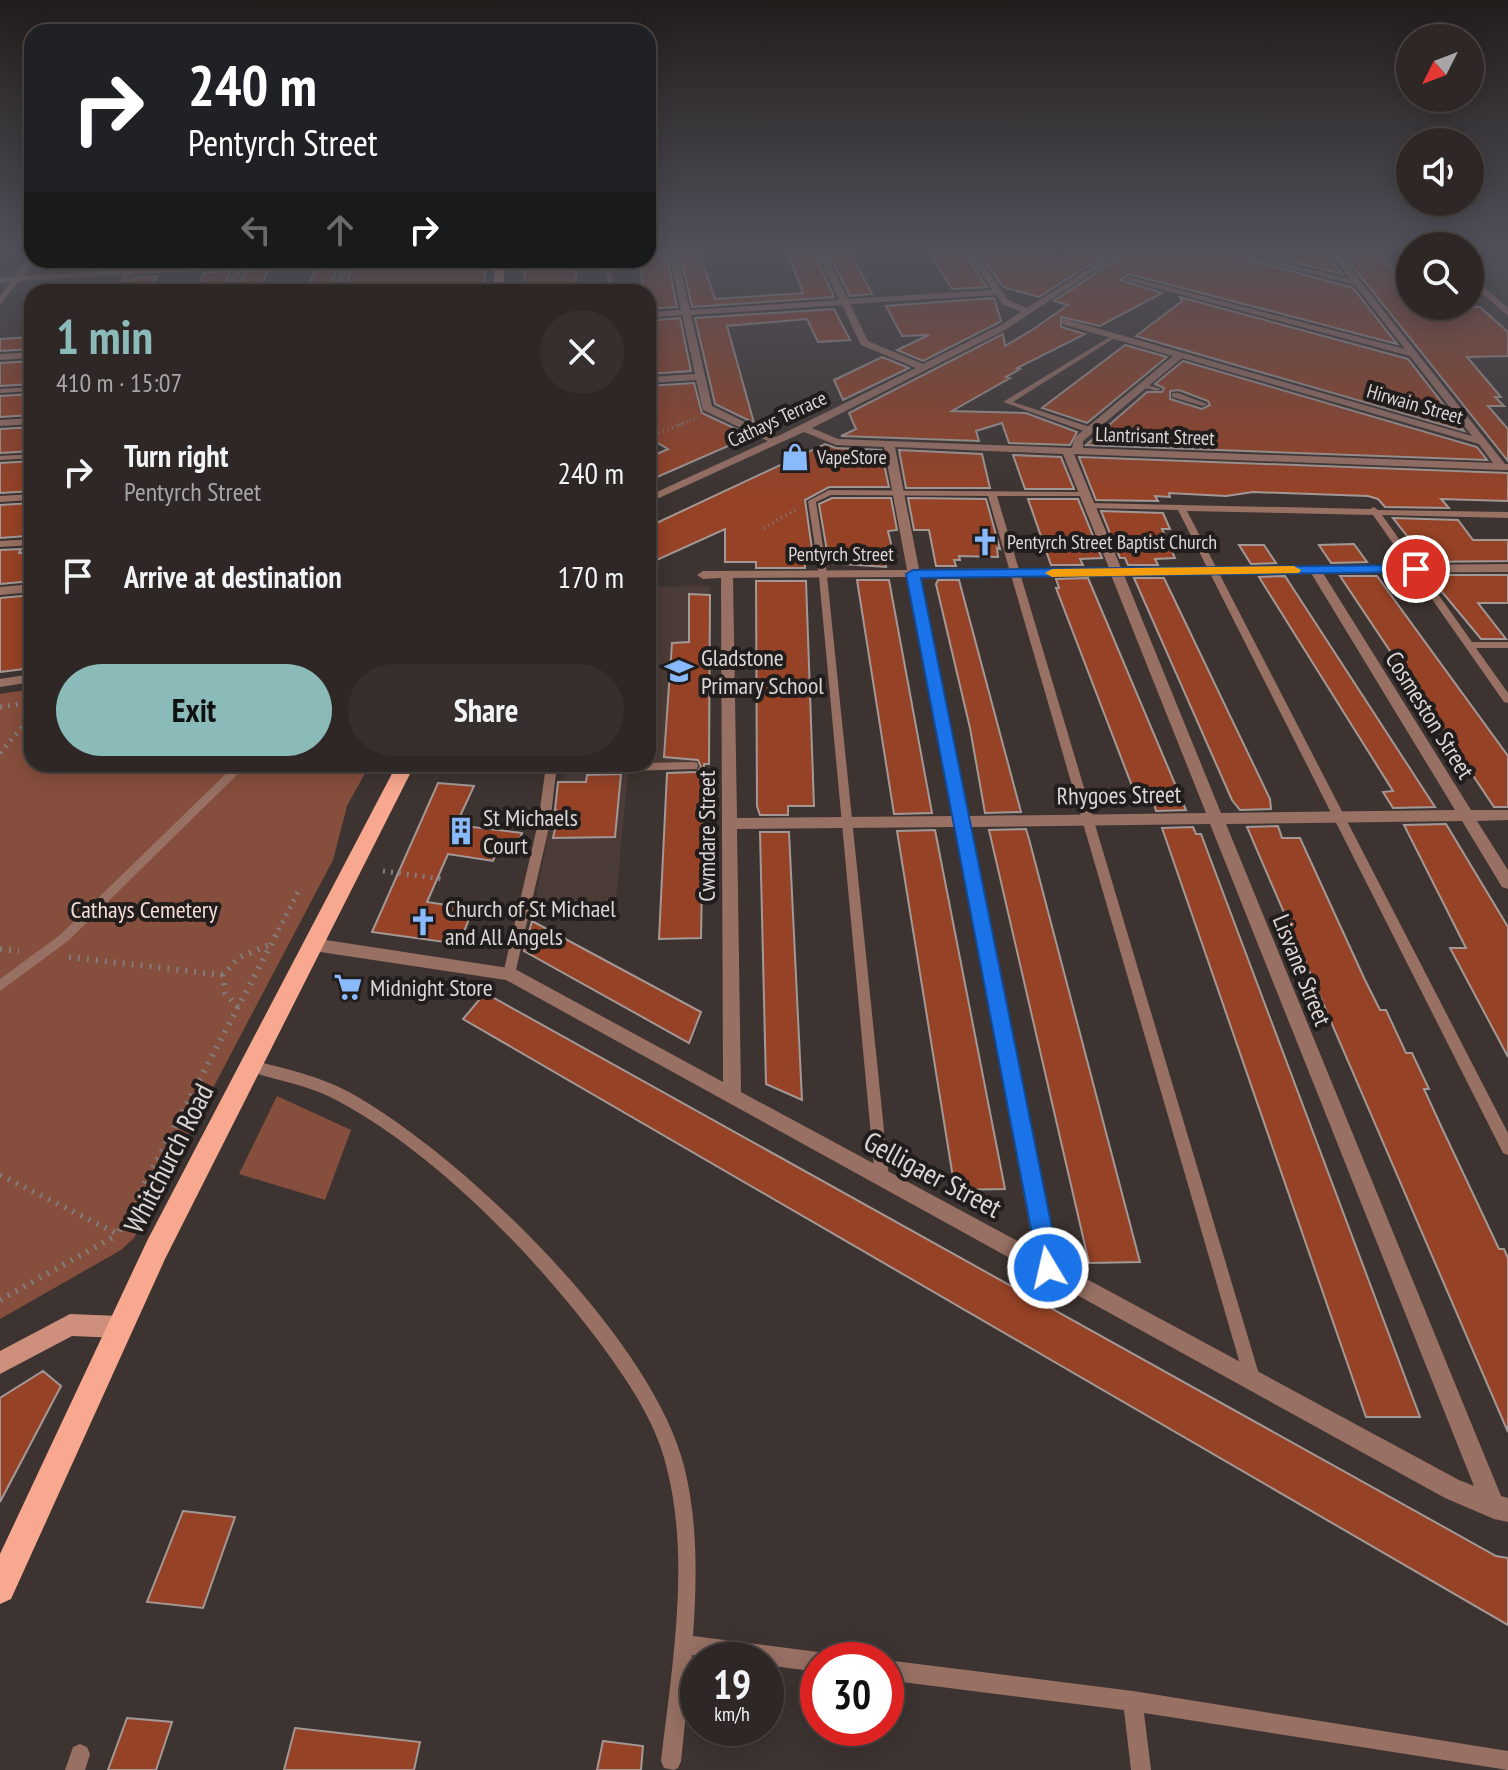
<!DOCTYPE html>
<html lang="en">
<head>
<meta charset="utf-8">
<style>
  body { margin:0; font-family:"PT Sans Narrow",sans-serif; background:#362f2d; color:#f1f3f6; height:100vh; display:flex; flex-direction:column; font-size:30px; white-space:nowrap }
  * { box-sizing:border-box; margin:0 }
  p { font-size:26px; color:#a7a5a7 }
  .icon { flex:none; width:44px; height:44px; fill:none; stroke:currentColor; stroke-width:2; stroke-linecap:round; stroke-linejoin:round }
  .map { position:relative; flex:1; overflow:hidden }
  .details { position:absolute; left:24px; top:284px; width:632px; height:488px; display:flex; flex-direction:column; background:#2e2725; border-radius:24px; box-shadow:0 4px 20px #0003,0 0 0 2px #494442 }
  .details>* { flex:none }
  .guide { position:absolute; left:24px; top:24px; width:632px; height:244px; border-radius:24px; box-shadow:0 4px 20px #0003,0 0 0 2px #494442; background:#202124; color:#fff; overflow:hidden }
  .needle { width:52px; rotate:228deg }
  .fabs { position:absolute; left:1396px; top:24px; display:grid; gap:16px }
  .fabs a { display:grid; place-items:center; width:88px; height:88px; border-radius:50%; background:#2e2725; box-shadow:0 4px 20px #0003,0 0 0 2px #494442; font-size:40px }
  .speed { position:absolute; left:680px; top:1642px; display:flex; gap:16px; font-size:40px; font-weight:700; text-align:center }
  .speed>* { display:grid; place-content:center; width:104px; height:104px; border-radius:50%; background:#2e2725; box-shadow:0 4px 20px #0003,0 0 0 2px #494442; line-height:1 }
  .speed small { font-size:20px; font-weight:400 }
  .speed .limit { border:12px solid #d22; background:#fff; color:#111 }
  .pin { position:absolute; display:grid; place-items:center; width:68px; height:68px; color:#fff; margin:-34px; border:4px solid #fff; border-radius:50%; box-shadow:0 2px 8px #0007 }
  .me { position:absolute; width:88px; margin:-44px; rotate:351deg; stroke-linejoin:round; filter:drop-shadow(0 0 6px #0008) }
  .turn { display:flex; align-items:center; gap:28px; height:168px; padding:0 32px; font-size:36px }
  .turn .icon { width:104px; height:104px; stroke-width:2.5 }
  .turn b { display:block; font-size:56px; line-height:68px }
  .lanes { display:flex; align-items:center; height:76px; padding:0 32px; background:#0003; justify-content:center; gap:40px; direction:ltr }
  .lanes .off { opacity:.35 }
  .round { display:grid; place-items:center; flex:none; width:84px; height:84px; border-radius:42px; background:#362f2d }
  .headline { display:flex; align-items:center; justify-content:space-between; height:136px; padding:0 32px }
  h1 { font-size:48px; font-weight:700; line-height:60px; color:#8bbbb9 }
  .primary-button { display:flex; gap:16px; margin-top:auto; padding:16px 32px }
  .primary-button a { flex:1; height:92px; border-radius:48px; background:#8bbbb9; color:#111; font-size:32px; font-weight:700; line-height:92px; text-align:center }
  .primary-button a+a { background:#362f2d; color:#f1f3f6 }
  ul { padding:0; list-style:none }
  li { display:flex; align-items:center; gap:24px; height:104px; padding:0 32px }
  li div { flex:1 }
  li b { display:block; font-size:30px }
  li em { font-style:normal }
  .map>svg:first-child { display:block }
  .built { fill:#4c3c37 }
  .green { fill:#864e3c }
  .building { fill:#964226; stroke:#a39895; stroke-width:2; fill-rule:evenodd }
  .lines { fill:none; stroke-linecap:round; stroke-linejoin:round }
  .path-far3 { stroke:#837c79; stroke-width:3; stroke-dasharray:1 3; stroke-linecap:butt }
  .path-far2 { stroke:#837c79; stroke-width:4; stroke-dasharray:1 4; stroke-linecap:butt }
  .path-far1 { stroke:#837c79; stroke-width:5; stroke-dasharray:2 6; stroke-linecap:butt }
  .path { stroke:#837c79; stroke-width:6; stroke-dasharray:2 7; stroke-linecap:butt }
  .lane { fill:#987064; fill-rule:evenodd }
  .street { fill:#987064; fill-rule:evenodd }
  .secondary { fill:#ce907c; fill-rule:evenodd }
  .primary { fill:#f8a88e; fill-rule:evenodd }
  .route { fill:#1a73e8; stroke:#114b97; stroke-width:2 }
  .slow { fill:#f59e0b }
  .labels { text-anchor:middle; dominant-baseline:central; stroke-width:8; stroke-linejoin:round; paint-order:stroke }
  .far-street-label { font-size:20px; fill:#dcd6d5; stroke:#211d1c }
  .far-poi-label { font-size:20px; fill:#dcd6d5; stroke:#211d1c; text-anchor:start }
  .poi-label { font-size:24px; fill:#dcd6d5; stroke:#211d1c; text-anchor:start }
  .street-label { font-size:24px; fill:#dcd6d5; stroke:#211d1c }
  .park-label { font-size:24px; fill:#f6ddd5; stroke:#211d1c }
  .near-street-label { font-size:28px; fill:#dcd6d5; stroke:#211d1c }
</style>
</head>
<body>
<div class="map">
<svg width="1508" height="1770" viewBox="0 0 1508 1770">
  <rect width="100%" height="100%" fill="#3d3431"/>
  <!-- built -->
  <path class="built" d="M1470 248H1508V297L1470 264Z
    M710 586 709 764 440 766 648 764V587Z
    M568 773H628L615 909 605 910 595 903 583 910 535 902 559 781Z"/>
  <!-- green -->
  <path class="green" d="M32 689V764H370L347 806 333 860 134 1238 121 1250 0 1319V694Z
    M277 1096 351 1130 325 1200 239 1174Z"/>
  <!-- building -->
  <path class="building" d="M648 248H665L677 307 648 309V292H644L639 260H648Z
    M679 248H698L715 299 803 293 786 248H812L834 297 692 307Z
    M826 248H848L872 294 850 296Z
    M927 248H961L987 287 952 289Z
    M976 248H1044L1055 260 1071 250 1116 248 1039 297 1003 287Z
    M1133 248H1205L1353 288 1397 344 1129 274 1120 280 1162 293 1100 326 1061 317V327L1085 334 1017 368 1020 369 1006 377 1010 378 952 411 1026 413 1077 432 1070 445 1009 443 1002 423 976 431 979 441 841 436 856 429 849 413 1003 334 1005 346 1032 330 1068 305 1054 301Z
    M1233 248H1323L1342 274Z
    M1338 248H1374L1410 288V306L1480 307 1508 332V356L1467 357 1501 397H1495L1504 406H1488L1508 429V461Z
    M411 260H486L484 292H344L352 264Z
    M525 260H576V292H524Z
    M338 264 330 292H306L317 266Z
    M268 269 260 292H236L245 271Z
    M230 271 222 292H196L204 273Z
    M157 276 150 292H124L133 278Z
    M1180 297 1408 359 1464 431 1136 336 1182 301Z
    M994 298 1001 321 998 323 923 361 897 350 929 335 902 336 886 306Z
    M834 309 850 340 818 342 807 319 727 326 754 423 715 404 695 318Z
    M680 318 691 371 648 374V321Z
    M32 337V349L0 351V339Z
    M1125 345 1167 357 1087 423 1042 408Z
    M882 357 909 368 843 400 834 380Z
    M32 361V384L0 386V363Z
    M1183 361 1477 447 1487 460 1086 445 1147 392H1162L1164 388 1155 384ZM1179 390 1208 401 1210 405 1202 409 1170 399V391Z
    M694 383 702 413 751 436 648 481V458L668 449 648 437V425L652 424 648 386Z
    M32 394V415L0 417V396Z
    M32 427V451L0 453V429Z
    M825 444 836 448 881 450 889 487H829L805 500 814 563H805V568H756V562H725V529L648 564V527Z
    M899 450 982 454 990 488H906Z
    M1013 455 1061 457 1074 489H1025Z
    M1079 457 1508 473V501L1441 499 1449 508 1385 507 1378 499 1368 496 1253 492 1226 496 1169 493 1170 497 1155 496 1158 501 1096 500Z
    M32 461V491L0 493V463Z
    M832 498H891L897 530 888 531 895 561 885 562 886 567 829 563 819 504Z
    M908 498 986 499 1000 549 997 548 998 557 959 556 960 560H954L956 566H936L929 530H914Z
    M1028 499H1078L1102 558 1080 559 1083 565H1051Z
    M32 503V524L26 536 0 538V505Z
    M1101 511 1163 513 1170 529H1162L1175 558 1155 559 1158 565H1128L1125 558H1120Z
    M1393 518 1458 520 1473 540H1508V561L1419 562 1404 541H1411Z
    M1354 544 1367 562 1331 563 1319 545Z
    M1239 545H1264L1276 563 1251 564Z
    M21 549 19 553 32 552V581L0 584V550Z
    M1428 575H1508V603H1478L1506 639H1481Z
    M1285 576 1435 807 1393 808 1383 792 1393 791 1259 577Z
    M1340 576H1377L1508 756V807H1494Z
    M1088 578 1186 810 1156 811 1152 798 1137 799 1056 588H1059L1056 579Z
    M1134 578H1164L1270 799 1271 809 1240 810 1232 800Z
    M857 580H889L932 813 894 814Z
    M938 580H959L1021 812 985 813 970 728 936 584Z
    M756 581H806L814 806H788V815H760L757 806Z
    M689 594 710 595 709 764H704L701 938 659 939 667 773 697 772 701 767 698 760 664 757 672 643 689 642Z
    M32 595V668L0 672V598Z
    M621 774 615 837 553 838 559 811 555 810 558 782H586L587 775Z
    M438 783 474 786 456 825 522 833 513 856 496 854 493 861 448 854 427 902 473 909 459 944 372 932Z
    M1446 824 1508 927V1057L1450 948H1466L1404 825Z
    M1278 826 1282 838H1300L1365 980 1380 1010H1386L1406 1053H1412L1429 1089H1424L1441 1126 1499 1249H1504L1508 1258V1432L1247 827Z
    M1193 827 1196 834H1201L1420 1417H1366L1162 828Z
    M1026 829 1029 839 1140 1262 1089 1263 989 830Z
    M935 830 1005 1189 955 1190 897 831Z
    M760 832H789L802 1100 766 1084Z
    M532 921 701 1012 689 1043 524 951Z
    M485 993 1496 1556 1508 1558V1625L463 1019Z
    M43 1371 61 1386 0 1502V1398Z
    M183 1511 235 1517 203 1608 147 1602Z
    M127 1718 172 1722 156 1770H108Z
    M295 1728 420 1742 414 1770H284Z
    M603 1741 643 1746 641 1770H597Z"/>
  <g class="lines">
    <!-- path-far3 -->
    <path class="path-far3" d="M679 425 698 417"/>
    <!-- path-far2 -->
    <path class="path-far2" d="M658 433 684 423
      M764 528 797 509"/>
    <!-- path-far1 -->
    <path class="path-far1" d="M0 707 32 702
      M0 753 32 716
      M383 871 442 879
      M275 937 299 890"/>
    <!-- path -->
    <path class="path" d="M0 949 19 951
      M69 957 223 975
      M238 1007 225 993 223 975 238 958 269 945
      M0 1175 118 1234 276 935
      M0 1300 117 1235"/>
    <!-- lane -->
    <path class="lane" d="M604 260H610L614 292H608Z
      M1113 335 1118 336 1013 402 1093 428V432H1087L1003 402Z
      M1141 383 1161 389 1157 391 1141 387Z
      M32 387V391L0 393V389Z
      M1172 393H1178L1207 404 1203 406 1172 397Z
      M32 454V458L0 460V456Z
      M829 490 1083 492 1087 494 1083 496H997L1261 1381 1259 1387 1253 1389 1247 1387 1245 1381 988 496 831 495 816 502 826 566 889 1179 887 1184 882 1186 877 1184 875 1179 818 566 808 501Z
      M1089 503 1370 509 1374 507 1378 510 1508 512V518L1382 515 1472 642H1508V648H1476L1508 693V703L1504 702 1373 515 1187 511 1508 1133V1155L1503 1153 1178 510 1086 508 1085 506Z
      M32 539V545L0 547V541Z
      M693 762 697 763 698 766 697 769 556 773 550 823 515 974 514 978 509 979 504 978 503 974 538 823 545 773H403L398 769 403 765H551Z
      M236 764H248L68 941 0 991V979L60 935Z
      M251 1060C284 1068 319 1076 349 1092 463 1155 652 1338 684 1466 698 1521 697 1580 693 1636L818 1652 825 1655 827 1660H818V1672L766 1665V1660H730L692 1655 681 1761 678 1768 674 1770 664 1768 661 1761C672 1666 691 1559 666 1465 655 1420 627 1380 600 1343 534 1255 435 1153 338 1101 310 1085 277 1081 246 1070L244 1066 246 1062Z
      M886 1660 1133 1691 1508 1751V1770L1144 1713 1151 1770H1131L1124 1710 886 1680Z
      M80 1744 87 1747 90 1754 85 1770H65L73 1747Z"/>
    <!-- street -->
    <path class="street" d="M668 248H676L690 310 839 300 815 248H823L848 299 992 290 964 248H972L1008 300 1027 308 1121 248H1130L1005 330 812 428 838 439 1072 448 1074 438 1173 356 1062 324V320L1065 319 1472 436 1410 356 1123 279 1130 277 1405 349 1355 285 1208 248H1221L1350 279 1326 248H1334L1505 464H1508V470H1502L1074 454 1121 568 1508 564V572L1323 573 1471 810H1508V820L1477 821 1508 870V889L1502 887 1462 821 1226 824 1501 1496 1508 1498V1522L1494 1519 1445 1498 506 980 307 950 305 945 307 940 313 938 515 969 723 1082 721 578 703 579 697 575 703 571 907 570 884 447 836 445 804 432 648 503V496L768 441 703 410 696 380 648 383V377L695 374 682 315 648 318V312L681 310ZM996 295 1002 304 1021 312 999 326 923 364 868 341 850 304ZM842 305 861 345 916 368 776 437 712 406 691 315ZM1182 358 1479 444 1493 463 1083 448V441ZM895 447 1063 454 1109 568 919 569ZM1311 573 1455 810 1221 813 1124 575ZM1111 575 1206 813 968 816 921 577ZM908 577 953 816 737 818 733 578ZM1210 824 1474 1486 1459 1480 1057 1263 970 827ZM955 827 1034 1250 741 1092 737 829Z
      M1403 248H1410V251Z
      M29 256H32V260H35L23 276 126 270 132 260H140L135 269 237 263 238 260H246L245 263 337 260 333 262 243 268 233 292H225L234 268 131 275 121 292H113L123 275 19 281 0 305V296L10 282 0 283V277H14Z
      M342 260H350L341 292H333Z
      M1470 275 1508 308V316L1470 283Z
      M32 352V358L0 360V354Z
      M32 418V424L0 426V420Z
      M32 494V500L0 502V496Z
      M32 584V592L0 595V587Z
      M32 674V682L0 687V679Z"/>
    <!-- secondary -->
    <path class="secondary" d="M70 1314 120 1316 128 1319 131 1327 128 1335 120 1338 72 1336 0 1374V1351Z"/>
    <!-- primary -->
    <path class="primary" d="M495 260H505L503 292H493Z
      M397 764H415L165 1259 11 1599 0 1604V1554L147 1241Z"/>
  </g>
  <!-- sky -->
  <linearGradient id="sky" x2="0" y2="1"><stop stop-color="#221d1b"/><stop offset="0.5" stop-color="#51505a"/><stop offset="1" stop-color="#51505a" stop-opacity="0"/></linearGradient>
  <rect width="1508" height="496" fill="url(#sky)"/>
  <!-- route -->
  <path class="route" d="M1416 565 1421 566V572L921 578 1060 1268 1057 1276 1048 1280 1040 1276 906 574 913 570Z"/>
  <!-- slow -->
  <path class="slow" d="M1294 566 1301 570 1299 573 1052 577 1045 573 1052 569Z"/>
  <!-- icons -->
  <defs>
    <symbol id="shop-bare" viewBox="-9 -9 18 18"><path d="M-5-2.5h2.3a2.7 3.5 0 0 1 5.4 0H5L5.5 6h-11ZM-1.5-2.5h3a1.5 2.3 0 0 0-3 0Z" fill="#89bafc" stroke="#211d1c" stroke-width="2.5" paint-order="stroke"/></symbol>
    <symbol id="church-bare" viewBox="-9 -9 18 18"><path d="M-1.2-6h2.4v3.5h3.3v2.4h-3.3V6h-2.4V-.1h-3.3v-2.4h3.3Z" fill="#89bafc" stroke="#211d1c" stroke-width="2.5" paint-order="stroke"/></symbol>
    <symbol id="school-bare" viewBox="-9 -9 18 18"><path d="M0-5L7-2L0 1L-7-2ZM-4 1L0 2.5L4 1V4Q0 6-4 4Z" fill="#89bafc" stroke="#211d1c" stroke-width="2.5" paint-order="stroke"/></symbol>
    <symbol id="building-bare" viewBox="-9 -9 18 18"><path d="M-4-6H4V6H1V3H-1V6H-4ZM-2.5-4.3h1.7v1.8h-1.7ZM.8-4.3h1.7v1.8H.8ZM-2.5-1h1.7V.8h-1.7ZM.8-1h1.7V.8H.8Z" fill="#89bafc" stroke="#211d1c" stroke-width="2.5" paint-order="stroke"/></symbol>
    <symbol id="supermarket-bare" viewBox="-9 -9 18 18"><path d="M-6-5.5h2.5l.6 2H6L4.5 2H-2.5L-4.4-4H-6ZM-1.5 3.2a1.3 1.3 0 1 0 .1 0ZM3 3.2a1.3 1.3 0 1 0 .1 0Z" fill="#89bafc" stroke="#211d1c" stroke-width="2.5" paint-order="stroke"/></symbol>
  </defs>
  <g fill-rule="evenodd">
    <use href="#shop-bare" x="775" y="437" width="40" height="40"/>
    <use href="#church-bare" x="965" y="522" width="40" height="40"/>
    <use href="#school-bare" x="659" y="651" width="40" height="40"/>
    <use href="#building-bare" x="441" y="811" width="40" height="40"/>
    <use href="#church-bare" x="403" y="902" width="40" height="40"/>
    <use href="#supermarket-bare" x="328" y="967" width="40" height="40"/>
  </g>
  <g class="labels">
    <!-- far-street labels -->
    <g class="far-street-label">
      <text transform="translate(1415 404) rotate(16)">Hirwain Street</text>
      <text transform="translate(777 419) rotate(-25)">Cathays Terrace</text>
      <text transform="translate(1155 436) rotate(2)">Llantrisant Street</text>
      <text x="841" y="554">Pentyrch Street</text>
    </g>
    <!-- far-poi labels -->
    <g class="far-poi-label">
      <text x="817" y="457">VapeStore</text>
      <text x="1007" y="542">Pentyrch Street Baptist Church</text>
    </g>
    <!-- poi labels -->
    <g class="poi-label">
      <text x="701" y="657">Gladstone<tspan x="701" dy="28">Primary School</tspan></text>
      <text x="483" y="817">St Michaels<tspan x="483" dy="28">Court</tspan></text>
      <text x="445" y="908">Church of St Michael<tspan x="445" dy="28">and All Angels</tspan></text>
      <text x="370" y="987">Midnight Store</text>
    </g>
    <!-- street labels -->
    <g class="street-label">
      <text transform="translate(1430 715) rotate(58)">Cosmeston Street</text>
      <text transform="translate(1119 795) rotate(-1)">Rhygoes Street</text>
      <text transform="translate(706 836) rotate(-90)">Cwmdare Street</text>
      <text transform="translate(1302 970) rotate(68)">Lisvane Street</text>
    </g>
    <!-- park labels -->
    <g class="park-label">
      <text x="144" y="909">Cathays Cemetery</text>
    </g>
    <!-- near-street labels -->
    <g class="near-street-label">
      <text transform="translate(168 1158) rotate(-63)">Whitchurch Road</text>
      <text transform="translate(933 1174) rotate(28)">Gelligaer Street</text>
    </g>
  </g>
</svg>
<div class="fabs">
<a><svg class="needle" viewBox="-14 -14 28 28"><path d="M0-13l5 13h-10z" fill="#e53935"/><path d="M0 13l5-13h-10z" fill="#a7a5a7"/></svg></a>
<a><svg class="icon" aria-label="sound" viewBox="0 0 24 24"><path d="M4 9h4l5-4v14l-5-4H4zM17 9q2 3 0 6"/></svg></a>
<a><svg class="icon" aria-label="search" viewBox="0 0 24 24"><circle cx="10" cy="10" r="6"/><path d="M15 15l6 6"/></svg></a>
</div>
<div class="speed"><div>19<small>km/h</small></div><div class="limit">30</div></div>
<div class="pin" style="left:1416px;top:569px;background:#d93025"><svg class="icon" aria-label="arrive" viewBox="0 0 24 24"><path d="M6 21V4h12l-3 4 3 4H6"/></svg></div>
<svg class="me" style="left:1048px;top:1268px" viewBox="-20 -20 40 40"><circle r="17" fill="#1a73e8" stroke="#fff" stroke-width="3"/><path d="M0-11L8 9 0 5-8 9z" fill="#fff"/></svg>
<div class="guide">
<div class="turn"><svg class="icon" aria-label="right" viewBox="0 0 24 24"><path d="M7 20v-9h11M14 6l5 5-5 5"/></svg><div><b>240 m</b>Pentyrch Street</div></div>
<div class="lanes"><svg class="icon off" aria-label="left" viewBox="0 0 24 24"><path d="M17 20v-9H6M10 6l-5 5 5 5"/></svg><svg class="icon off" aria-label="ahead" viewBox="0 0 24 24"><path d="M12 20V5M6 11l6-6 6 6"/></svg><svg class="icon" aria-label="right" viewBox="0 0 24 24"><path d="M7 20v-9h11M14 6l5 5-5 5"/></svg></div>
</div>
<section class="details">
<div class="headline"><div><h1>1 min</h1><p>410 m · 15:07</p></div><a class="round"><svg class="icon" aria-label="close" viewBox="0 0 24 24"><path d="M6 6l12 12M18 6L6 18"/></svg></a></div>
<ul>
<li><svg class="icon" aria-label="right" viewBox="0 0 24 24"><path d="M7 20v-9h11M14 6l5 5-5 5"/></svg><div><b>Turn right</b><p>Pentyrch Street</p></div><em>240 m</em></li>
<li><svg class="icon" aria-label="arrive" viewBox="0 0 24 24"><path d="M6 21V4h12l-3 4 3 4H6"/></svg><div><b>Arrive at destination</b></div><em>170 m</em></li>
</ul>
<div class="primary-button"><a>Exit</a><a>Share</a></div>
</section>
</div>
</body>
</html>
